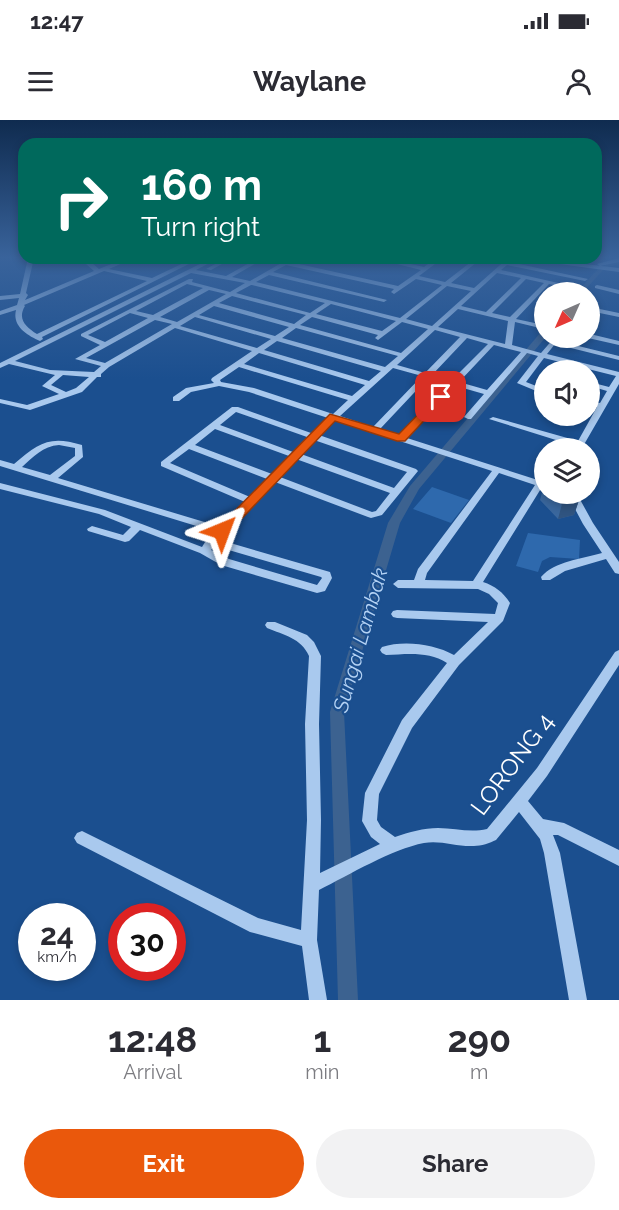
<!DOCTYPE html>
<html lang="en">
<head>
<meta charset="utf-8">
<style>
  body { margin:0; font-family:Raleway,sans-serif; background:#f2f2f3; color:#2b2b33; height:100vh; display:flex; flex-direction:column; font-size:22px; white-space:nowrap }
  * { box-sizing:border-box; margin:0 }
  p { font-size:20px; color:#7c7c81 }
  .icon { flex:none; width:33px; height:33px; fill:none; stroke:currentColor; stroke-width:2; stroke-linecap:round; stroke-linejoin:round }
  .map { position:relative; height:880px; overflow:hidden }
  .panel { display:flex; flex-direction:column; background:#fff; flex:1 }
  .panel>* { flex:none }
  .hud { position:absolute; left:18px; top:18px; width:584px; height:126px; border-radius:18px; box-shadow:0 3px 9px #0003; background:#00695c; color:#fff; overflow:hidden }
  .needle { width:39px; rotate:225deg }
  .buttons { position:absolute; left:534px; top:162px; display:grid; gap:12px }
  .buttons a { display:grid; place-items:center; width:66px; height:66px; border-radius:50%; background:#fff; box-shadow:0 3px 9px #0003; font-size:30px }
  .speed { position:absolute; left:18px; top:783px; display:flex; gap:12px; font-size:30px; font-weight:700; text-align:center }
  .speed>* { display:grid; place-content:center; width:78px; height:78px; border-radius:50%; background:#fff; box-shadow:0 3px 9px #0003; line-height:1 }
  .speed small { font-size:15px; font-weight:400 }
  .speed .limit { border:9px solid #d22; background:#fff; color:#111 }
  .pin { position:absolute; display:grid; place-items:center; width:51px; height:51px; color:#fff; margin:-26px; border-radius:12px; box-shadow:0 3px 9px #0006 }
  .me { position:absolute; width:66px; margin:-33px; rotate:44deg; stroke-linejoin:round; filter:drop-shadow(0 0 4px #0008) }
  .turn { display:flex; align-items:center; gap:21px; height:126px; padding:0 24px; font-size:27px }
  .turn .icon { width:78px; height:78px; stroke-width:2.5 }
  .turn b { display:block; font-size:42px; line-height:51px }
  .eta { display:flex; justify-content:space-evenly; align-items:center; height:102px; text-align:center }
  .eta b { font-size:36px; font-weight:700; line-height:42px }
  .button { display:flex; gap:12px; margin-top:auto; padding:12px 24px }
  .button a { flex:1; height:69px; border-radius:36px; background:#ea580c; color:#fff; font-size:24px; font-weight:700; line-height:69px; text-align:center }
  .button a+a { background:#f2f2f3; color:#2b2b33 }
  .status { display:flex; justify-content:space-between; align-items:center; height:42px; padding:0 30px; background:#fff; direction:ltr }
  .status svg { height:16px; fill:currentColor }
  header { display:flex; justify-content:space-between; align-items:center; height:78px; padding:0 24px; background:#fff; font-size:27px; font-weight:700 }
  .map>svg:first-child { display:block }
  .green { fill:#2e69ad }
  .lines { fill:none; stroke-linecap:round; stroke-linejoin:round }
  .canal { fill:#3c6290; fill-rule:evenodd }
  .minor { fill:#a9c9ee; fill-rule:evenodd }
  .wall { fill:#3a679d }
  .shaded-wall { fill:#305480 }
  .building { fill:#4478b7; stroke:#305480; stroke-width:1.5 }
  .route { fill:#ea580c; stroke:#983908; stroke-width:1.5 }
  .labels { text-anchor:middle; dominant-baseline:central; stroke-width:4.5; stroke-linejoin:round; paint-order:stroke }
  .water-label { font-size:21px; font-style:italic; fill:#b5d3f5; stroke:#1b4f8f }
  .near-street-label { font-size:24px; fill:#fff; stroke:#1b4f8f }
</style>
</head>
<body>
<div class="status"><b>12:47</b><svg viewBox="0 0 49 12"><path d="M0 12V9h3v3zM5 12V6h3v6zM10 12V3h3v9zM15 12V0h3v12zM26 1h20v11H26zM47 4h2v5h-2z"/></svg></div>
<header><svg class="icon" aria-label="menu" viewBox="0 0 24 24"><path d="M4 6h16M4 12h16M4 18h16"/></svg>Waylane<svg class="icon" aria-label="person" viewBox="0 0 24 24"><circle cx="12" cy="8" r="4"/><path d="M4 21q1-7 8-7t8 7"/></svg></header>
<div class="map">
<svg width="619" height="880" viewBox="0 0 619 880">
  <rect width="100%" height="100%" fill="#1b4f8f"/>
  <!-- green -->
  <path class="green" d="M432 367 469 380 451 403 413 389Z
    M528 413 580 420 579 439 550 437 542 441 538 452 516 446Z"/>
  <g class="lines">
    <!-- canal -->
    <path class="canal" d="M619 140V144L605 148 602 146Z
      M598 149 603 150 583 172H577Z
      M541 212H544L545 218 419 369 400 403 344 592 358 880H338L330 592 388 403 410 366Z"/>
    <!-- minor -->
    <path class="minor" d="M28 138H34L26 173 28 175 25 180 94 151 86 144V138H92V143L99 149 126 138H134L109 149 152 158 194 138H201L42 217 43 219 40 221C27 215 12 206 16 190L0 195V191L17 185 19 178 0 180V176L20 174ZM104 151 147 161 37 214C26 207 17 199 25 186L24 185Z
      M212 138H219L196 150 226 156 258 138H265L232 157 250 161 290 138H297L290 142 398 166 421 150 373 138H384L424 147 436 138H443L419 156 445 162 476 138H482L451 163 474 168 508 138H514L510 142 588 159 585 161 507 145 501 150 580 168 577 170 549 164 516 199 544 205V209L515 202 512 225 541 233 554 218H560L558 221 619 236V240L555 224 547 234 619 252V264L582 328H574L575 326 489 299 493 297 578 321 597 287 590 285V281L600 283 607 271 590 266V262L609 267 616 256 544 238 526 262 544 269V273H541L517 263 538 236 527 233 471 299H468L464 297 484 274 456 266 407 318 544 362V368L542 367 483 462C495 466 503 472 510 483L503 501 459 545 412 608 379 674 377 700 381 707 395 717C409 712 424 708 438 708 455 708 470 713 487 709L537 648 615 532 619 530V545L547 656 528 681 543 699 564 703 619 730V746L558 715H553L560 733 587 880H569L544 733 540 719 519 692 496 720C490 723 481 726 474 726 457 727 441 720 424 723 392 729 349 755 319 770L317 820 327 880H309L302 826 250 812 77 723 74 718 77 713 82 711 258 798 301 810 307 700 305 604 309 536C301 518 284 515 267 508L265 505 267 502H275L307 515 314 522 321 536 319 604 321 700 320 753 380 724 371 717 362 701 365 673 402 600 447 543C429 531 407 534 386 535L382 533 380 530 382 527C404 520 434 524 454 535L488 502 397 498 393 497 391 494 393 491 397 490 495 494 498 483 489 474 478 469 398 468 393 464 398 460H414L418 449 492 351 335 300 319 315 416 349 418 351 382 395 371 398 368 397 275 362 220 420 330 452 332 458 325 471 317 473 221 445 200 433 140 410 129 421 125 422 88 411 87 409 92 406 123 415 131 407 99 394 0 369V363L105 390 202 427 207 419 216 412 0 346V340L14 344C39 323 49 315 82 325L83 337 58 358 221 407 245 382 161 346V342L232 287H238L311 313 328 298 249 272 219 266 191 272 179 281H173V277L186 268 214 263 211 260 212 258 252 231 175 208 109 247 101 254V257H97L82 272 30 290 0 283V279L27 285 59 274 42 266 55 255 9 244 0 248V243ZM286 145 394 169 391 172 394 174 416 159 442 165 400 198 256 162 269 155 384 182 387 180 273 152ZM191 153 245 163 230 172 192 162 193 159H189L81 214V216L100 225 75 239 101 246 94 252 50 250 15 241ZM497 153 521 158 486 192 461 186ZM526 159 544 163 510 197 492 193ZM187 164 203 168 153 195 136 191ZM251 165H252L325 183 310 193 236 173ZM447 166 471 171 432 206 406 199ZM209 170 226 174 177 202 160 197ZM232 176 306 195 294 204 219 183ZM331 184 396 201 382 211 316 194ZM214 186 289 207 275 216 199 195ZM458 189 508 201 505 224 438 207ZM130 193 148 198 105 222 88 215ZM195 197 271 219 257 228 180 206ZM312 197 378 215 375 218 378 220 402 202 428 209 401 233 300 205ZM155 200 172 204 105 243 86 238ZM296 208 398 236 385 247 282 218ZM435 210 460 217 425 253 397 245ZM467 218 488 224 452 260 432 255ZM277 221 381 251 369 261 264 230ZM494 225 521 232 487 270 459 262ZM259 233 365 265 352 276 244 244ZM239 247 348 280 333 294 254 268 221 262 220 260ZM393 248 422 256 373 307 340 296ZM63 255 89 257 76 268 66 272 51 265ZM428 258 449 264 400 315 380 309ZM236 292 307 317 293 332 220 305ZM215 309 289 336 272 354 195 325ZM314 320 407 352 394 368 301 334ZM59 325 75 328V336L50 355 22 347C33 337 43 326 59 325ZM189 329 267 359 250 377 170 343ZM296 339 390 373 376 391 372 392 280 357ZM499 353 535 365 473 461 425 460 427 453ZM215 426 321 457 322 458 317 465 229 439 211 430Z
      M226 138H233L211 150 206 149Z
      M515 138H532L619 148V152Z
      M619 138V142L600 146 597 144Z
      M597 165 619 170V174L595 168V166Z
      M590 187 619 193V197L590 191Z
      M590 214 619 221V225L588 218H590Z
      M567 374H577L593 403 619 442V454L615 453 606 439 565 451 550 460H542L541 457C555 441 582 439 602 433L583 404Z"/>
  </g>
  <!-- wall -->
  <path class="wall" d="M99 138H110V144L100 145Z
    M544 365V374H572L579 380 574 395 558 399 540 380Z"/>
  <!-- shaded-wall -->
  <path class="shaded-wall" d="M579 380 574 395 558 399 562 384Z"/>
  <!-- building -->
  <path class="building" d="M552 374H572L579 380 562 384Z"/>
  <!-- sky -->
  <linearGradient id="sky" x2="0" y2="1"><stop stop-color="#0f2b4f"/><stop offset="0.53" stop-color="#39639b"/><stop offset="1" stop-color="#39639b" stop-opacity="0"/></linearGradient>
  <rect width="619" height="259" fill="url(#sky)"/>
  <!-- route -->
  <path class="route" d="M437 275 446 277 405 321H397L335 301 227 414 222 415 215 411 330 294 399 314Z"/>
  <g class="labels">
    <!-- water labels -->
    <g class="water-label">
      <text transform="translate(360 520) rotate(-74)">Sungai Lambak</text>
    </g>
    <!-- near-street labels -->
    <g class="near-street-label">
      <text transform="translate(512 644) rotate(-53)">LORONG 4</text>
    </g>
  </g>
</svg>
<div class="buttons">
<a><svg class="needle" viewBox="-14 -14 28 28"><path d="M0-13l5 13h-10z" fill="#e53935"/><path d="M0 13l5-13h-10z" fill="#7c7c81"/></svg></a>
<a><svg class="icon" aria-label="sound" viewBox="0 0 24 24"><path d="M4 9h4l5-4v14l-5-4H4zM17 9q2 3 0 6"/></svg></a>
<a><svg class="icon" aria-label="layers" viewBox="0 0 24 24"><path d="M12 4l9 5-9 5-9-5zM3 14l9 5 9-5"/></svg></a>
</div>
<div class="speed"><div>24<small>km/h</small></div><div class="limit">30</div></div>
<div class="pin" style="left:441px;top:277px;background:#d93025"><svg class="icon" aria-label="arrive" viewBox="0 0 24 24"><path d="M6 21V4h12l-3 4 3 4H6"/></svg></div>
<svg class="me" style="left:222px;top:411px" viewBox="-20 -20 40 40"><path d="M0-17L14 15 0 8-14 15z" fill="#ea580c" stroke="#fff" stroke-width="4"/></svg>
<div class="hud">
<div class="turn"><svg class="icon" aria-label="right" viewBox="0 0 24 24"><path d="M7 20v-9h11M14 6l5 5-5 5"/></svg><div><b>160 m</b>Turn right</div></div>
</div>
</div>
<section class="panel">
<div class="eta">
<div><b>12:48</b><p>Arrival</p></div>
<div><b>1</b><p>min</p></div>
<div><b>290</b><p>m</p></div>
</div>
<div class="button"><a>Exit</a><a>Share</a></div>
</section>
</body>
</html>
